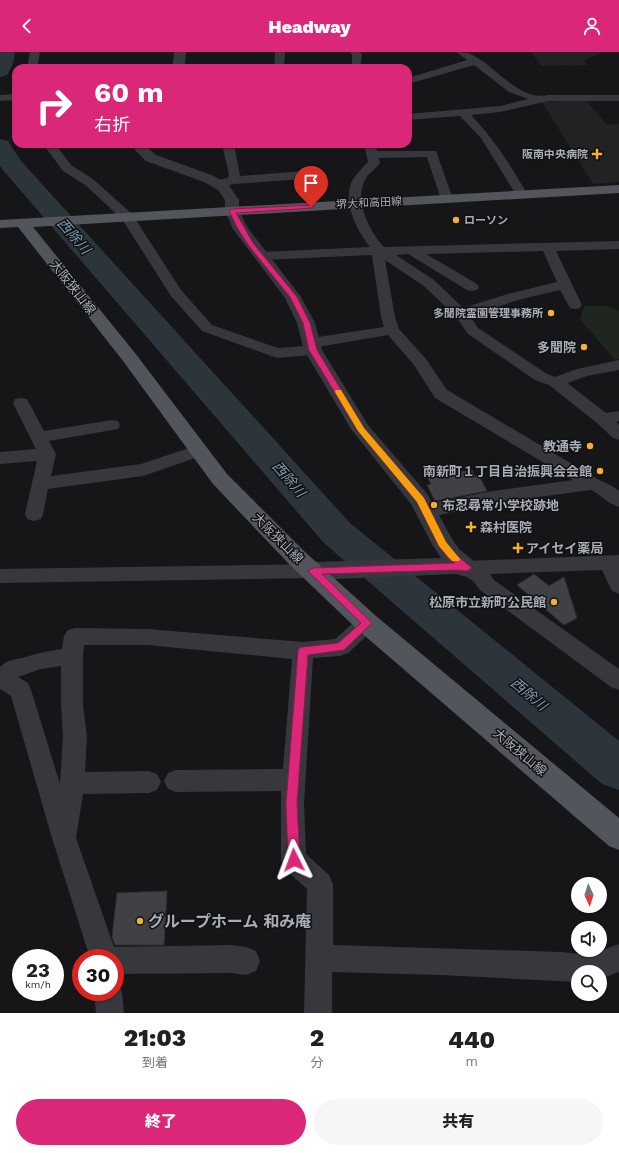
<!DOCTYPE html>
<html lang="ja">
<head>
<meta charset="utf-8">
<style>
  body { margin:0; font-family:"Work Sans","Noto Sans JP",sans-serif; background:#f6f6f6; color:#202124; height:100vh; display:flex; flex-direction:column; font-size:15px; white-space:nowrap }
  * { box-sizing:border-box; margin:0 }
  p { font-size:13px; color:#757577 }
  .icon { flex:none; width:22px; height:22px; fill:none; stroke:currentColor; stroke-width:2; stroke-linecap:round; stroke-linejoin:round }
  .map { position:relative; height:961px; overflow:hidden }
  .drawer { display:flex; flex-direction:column; background:#fff; flex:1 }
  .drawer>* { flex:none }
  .top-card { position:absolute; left:12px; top:12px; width:400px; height:84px; border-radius:12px; box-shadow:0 1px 3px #0004; background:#db2777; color:#fff; overflow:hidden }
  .needle { width:26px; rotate:176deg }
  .fabs { position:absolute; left:571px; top:825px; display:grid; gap:8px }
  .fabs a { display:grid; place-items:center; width:36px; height:36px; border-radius:50%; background:#fff; box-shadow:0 1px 3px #0004; font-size:20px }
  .speed { position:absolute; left:12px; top:897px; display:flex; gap:8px; font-size:20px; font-weight:700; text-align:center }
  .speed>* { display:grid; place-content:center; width:52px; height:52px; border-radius:50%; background:#fff; box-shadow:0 1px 3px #0004; line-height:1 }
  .speed small { font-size:10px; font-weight:400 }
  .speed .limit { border:6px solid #d22; background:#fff; color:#111 }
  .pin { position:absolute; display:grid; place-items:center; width:34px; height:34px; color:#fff; margin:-41px -17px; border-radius:50% 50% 50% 0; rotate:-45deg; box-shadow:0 0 4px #0007 }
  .pin .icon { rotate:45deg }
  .me { position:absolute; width:44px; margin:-22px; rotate:357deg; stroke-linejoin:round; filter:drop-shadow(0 0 3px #0008) }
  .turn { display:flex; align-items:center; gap:14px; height:84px; padding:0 16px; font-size:18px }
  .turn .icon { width:52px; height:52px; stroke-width:2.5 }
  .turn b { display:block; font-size:28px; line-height:34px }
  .eta { display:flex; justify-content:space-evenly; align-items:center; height:68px; text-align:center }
  .eta b { font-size:24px; font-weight:800; line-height:28px }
  .button { display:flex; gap:8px; margin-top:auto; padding:8px 16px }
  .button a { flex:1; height:46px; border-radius:24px; background:#db2777; color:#fff; font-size:16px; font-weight:800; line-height:46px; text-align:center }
  .button a+a { background:#f6f6f6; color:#202124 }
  header { display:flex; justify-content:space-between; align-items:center; height:52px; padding:0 16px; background:#db2777; color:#fff; font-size:18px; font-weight:800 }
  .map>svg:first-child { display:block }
  .built { fill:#222225 }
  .green { fill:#1e261f }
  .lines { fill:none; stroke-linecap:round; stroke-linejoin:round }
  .river { fill:#2c353c; fill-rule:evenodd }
  .building { fill:#404145; stroke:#303034 }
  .minor { fill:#37383d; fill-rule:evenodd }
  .tertiary { fill:#37383d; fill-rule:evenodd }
  .primary { fill:#53555c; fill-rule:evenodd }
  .route { fill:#db2777; stroke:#8e194d }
  .slow { fill:#f59e0b }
  .poi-dot { fill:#f2b134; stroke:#111113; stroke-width:1.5 }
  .labels { text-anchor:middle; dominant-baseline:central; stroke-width:3; stroke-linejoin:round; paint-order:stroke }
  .far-poi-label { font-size:11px; font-weight:bold; fill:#a8adb8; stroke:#111113; text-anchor:end }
  .far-street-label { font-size:11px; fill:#a8adb8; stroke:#111113 }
  .street-label { font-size:13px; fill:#a8adb8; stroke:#111113 }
  .poi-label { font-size:13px; font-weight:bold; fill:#a8adb8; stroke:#111113; text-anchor:end }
  .water-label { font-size:14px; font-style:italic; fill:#7f9bb3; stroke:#111113 }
  .near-poi-label { font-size:16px; font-weight:bold; fill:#a8adb8; stroke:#111113; text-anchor:start }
</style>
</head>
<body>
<header><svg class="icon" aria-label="back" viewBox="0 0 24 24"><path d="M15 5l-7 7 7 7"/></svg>Headway<svg class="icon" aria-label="person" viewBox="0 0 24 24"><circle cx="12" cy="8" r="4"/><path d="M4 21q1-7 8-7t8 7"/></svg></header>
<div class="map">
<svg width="619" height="961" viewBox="0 0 619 961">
  <rect width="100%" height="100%" fill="#161618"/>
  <!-- built -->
  <path class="built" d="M531 0H602L598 3 584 8 587 13 542 14Z
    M586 48 607 73 619 72V130L593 132 542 50Z"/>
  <!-- green -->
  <path class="green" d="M584 254H607L619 259V307L615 308 580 267Z"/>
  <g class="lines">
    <!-- river -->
    <path class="river" d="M0 0H15C14 9 12 16 7 23L0 25Z
      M0 87 8 89 21 109 350 471 619 689V738L602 732 324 491 3 118 0 114Z"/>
  </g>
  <!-- building -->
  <path class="building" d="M472 418 475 425 479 424 487 439 435 449 427 433 431 432 427 425Z
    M534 522 549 534 564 525 577 566 564 573 517 533Z
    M167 839 164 893H115L112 885 117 841Z"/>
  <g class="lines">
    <!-- minor -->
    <path class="minor" d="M30 0H40L37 16H27Z
      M275 0H285L284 16H274Z
      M350 0H360L362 3 360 15 346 16 352 12V3Z
      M456 0C460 0 465 0 468 1 494 11 518 50 548 43H619V49H548L500 60 471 63C495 88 510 113 528 143L526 146H518L481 86 460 64 408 68V62L500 54 528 47 509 40 474 13 408 32V26L467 8Z
      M16 42V48L0 49V43Z
      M43 92H55L71 113 93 127 132 162 181 238 212 273 278 296 305 294 303 291 306 288 311 286 384 275 381 265 372 203 261 208 256 207 254 204 256 201 261 200 370 195C357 179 342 150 352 129 356 122 362 116 368 110L364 92H376L377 99H436L453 147 451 150H443L441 147 427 105 379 106 380 111C375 118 367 122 364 130 355 150 370 181 384 195L619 189V197L556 199 582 253 580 256 575 257 570 256 560 238 518 248 470 264 478 276 547 322 555 325 577 317 619 308V318L587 324 567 331 606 361 619 359V369L616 370 619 373V388L613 386 597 371 549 333 535 328 468 282 456 265 424 234 385 208 395 265 399 277 426 307 447 338 599 428 612 434 619 439V455C608 452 601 443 591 438L493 451 426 466 419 464 417 459 419 454 426 452 493 439 573 428 435 346 414 313 388 283 318 295 321 298 318 301 313 303 277 306 202 279 171 244 122 167 85 133 63 119ZM543 199 557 230 508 242 463 256 434 228 396 203 408 202 467 238 472 239 477 238 479 235 477 232 426 202Z
      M222 92H234L240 124 304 119 308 120 310 123 308 126 304 127 233 132 222 135 218 134 216 131 218 128 228 126 229 123Z
      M21 346 27 347 44 379 112 368 118 369 120 373 118 377 112 378 49 389 56 402 51 424 141 412 198 393 204 395 207 399 204 403 143 424 48 437 43 462 41 467 34 469 27 467 25 462 37 409 0 412V400L36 397 13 351 15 347Z
      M619 503V542L612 539 602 518 490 522 494 528 619 617V638L611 635 480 538 473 529 460 521 457 516 460 511 467 509Z
      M313 512 320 514 323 519 320 524 313 526 0 531V517Z
      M367 563 374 565 377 571 374 577 348 601 340 604 313 606 304 751 306 802 329 823 333 832V893L561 900 589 903 619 892V920L600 927V920H578V930L441 923 332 920V961H304L307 837 285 817 281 808V739L176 740 168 737 164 729 168 721 176 718 283 717 292 607 147 593H84L83 604V653L87 685 85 720 149 719 157 722 161 730 157 738 149 741 83 742 76 786 114 895 231 893 246 895 256 899 260 909 256 919 246 923 231 921 115 922V906H90L52 786 11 644 0 637V615C8 607 16 608 26 605 38 601 49 599 62 597L64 584 68 578 75 576 147 577 303 590 335 587 360 565ZM61 614V653L63 685 60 732 31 638 28 631 18 625 41 617Z
      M115 929 118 930 122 940 124 961H96L94 940H115Z"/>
    <!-- tertiary -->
    <path class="tertiary" d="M174 0H186L185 11 182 16H170L173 11Z
      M135 92H149V97L156 103 214 124 228 132 239 148V159L248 176 301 245 315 271 322 298 368 373 428 443 452 487 459 497 475 510 478 516 475 522 467 525 455 522 313 528 305 525 302 519 305 513 313 510 441 506 432 492 411 452 351 377 304 298 297 271 285 246 233 177 225 159V148L218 138 204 130 146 109 135 98Z"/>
    <!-- primary -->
    <path class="primary" d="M619 133V141L33 175 135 301 227 422 305 500 376 564 619 766V798L609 794 358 578 289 512 213 432 123 309 18 175 0 176V168Z"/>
  </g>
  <!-- route -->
  <path class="route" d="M311 153H313V156L236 161 253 191 297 245 310 271 317 298 364 376 424 446 446 490 454 501 472 516 467 519 455 518 322 522 372 571 344 598 308 603 297 751 300 808 299 812 294 813 290 812 288 808 286 751 298 599 299 596 303 595 338 591 361 571 308 519 313 516 455 511 448 506 439 494 417 450 357 377 309 298 303 271 290 245 249 194 238 177 229 159 232 157Z"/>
  <!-- slow -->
  <path class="slow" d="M336 338H341L364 376 424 446 446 490 460 507 459 509H452L439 494 417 450 358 379 335 340Z"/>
  <!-- markers -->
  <g class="poi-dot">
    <path d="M595 96h4v4h4v4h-4v4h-4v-4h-4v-4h4z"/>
    <circle cx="456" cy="168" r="4"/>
    <circle cx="551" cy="261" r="4"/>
    <circle cx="584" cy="295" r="4"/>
    <circle cx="590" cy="394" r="4"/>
    <circle cx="600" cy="419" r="4"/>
    <circle cx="434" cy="453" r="4"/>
    <path d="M469 469h4v4h4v4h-4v4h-4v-4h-4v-4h4z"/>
    <path d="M516 490h4v4h4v4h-4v4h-4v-4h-4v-4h4z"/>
    <circle cx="554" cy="550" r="4"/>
    <circle cx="140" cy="869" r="4"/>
  </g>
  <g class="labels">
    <!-- far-poi labels -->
    <g class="far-poi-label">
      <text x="588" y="102">阪南中央病院</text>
      <text x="464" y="168" text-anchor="start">ローソン</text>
      <text x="543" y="261">多聞院霊園管理事務所</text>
    </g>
    <!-- far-street labels -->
    <g class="far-street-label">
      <text transform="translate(369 151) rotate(-3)">堺大和高田線</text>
    </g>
    <!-- street labels -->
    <g class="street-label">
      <text transform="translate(73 235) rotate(52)">大阪狭山線</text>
      <text transform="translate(278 486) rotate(45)">大阪狭山線</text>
      <text transform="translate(520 700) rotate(40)">大阪狭山線</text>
    </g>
    <!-- poi labels -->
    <g class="poi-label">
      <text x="576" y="295">多聞院</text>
      <text x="582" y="394">教通寺</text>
      <text x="592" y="419">南新町１丁目自治振興会会館</text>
      <text x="442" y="453" text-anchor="start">布忍尋常小学校跡地</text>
      <text x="480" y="475" text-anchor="start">森村医院</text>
      <text x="526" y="496" text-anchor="start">アイセイ薬局</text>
      <text x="546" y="550">松原市立新町公民館</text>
    </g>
    <!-- water labels -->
    <g class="water-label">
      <text transform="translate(74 184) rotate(49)">西除川</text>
      <text transform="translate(289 427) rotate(49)">西除川</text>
      <text transform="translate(529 642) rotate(40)">西除川</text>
    </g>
    <!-- near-poi labels -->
    <g class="near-poi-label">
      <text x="148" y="869">グループホーム 和み庵</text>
    </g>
  </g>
</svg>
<div class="fabs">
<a><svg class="needle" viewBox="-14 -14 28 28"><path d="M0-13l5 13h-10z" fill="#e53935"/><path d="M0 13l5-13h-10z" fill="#757577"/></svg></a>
<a><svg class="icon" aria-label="sound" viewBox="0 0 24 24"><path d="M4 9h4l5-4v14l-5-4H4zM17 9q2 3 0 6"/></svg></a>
<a><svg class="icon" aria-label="search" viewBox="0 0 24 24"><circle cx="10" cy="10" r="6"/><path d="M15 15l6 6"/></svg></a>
</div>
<div class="speed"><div>23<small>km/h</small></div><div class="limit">30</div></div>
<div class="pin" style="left:311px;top:155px;background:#d93025"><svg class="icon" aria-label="arrive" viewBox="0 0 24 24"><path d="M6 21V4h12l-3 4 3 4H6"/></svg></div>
<svg class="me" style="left:294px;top:808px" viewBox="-20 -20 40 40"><path d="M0-17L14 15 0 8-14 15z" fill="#db2777" stroke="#fff" stroke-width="4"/></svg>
<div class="top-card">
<div class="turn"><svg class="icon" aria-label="right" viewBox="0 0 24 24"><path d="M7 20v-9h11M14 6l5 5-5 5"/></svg><div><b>60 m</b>右折</div></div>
</div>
</div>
<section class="drawer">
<div class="eta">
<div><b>21:03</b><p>到着</p></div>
<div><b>2</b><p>分</p></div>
<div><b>440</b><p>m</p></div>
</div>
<div class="button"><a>終了</a><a>共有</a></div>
</section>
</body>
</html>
